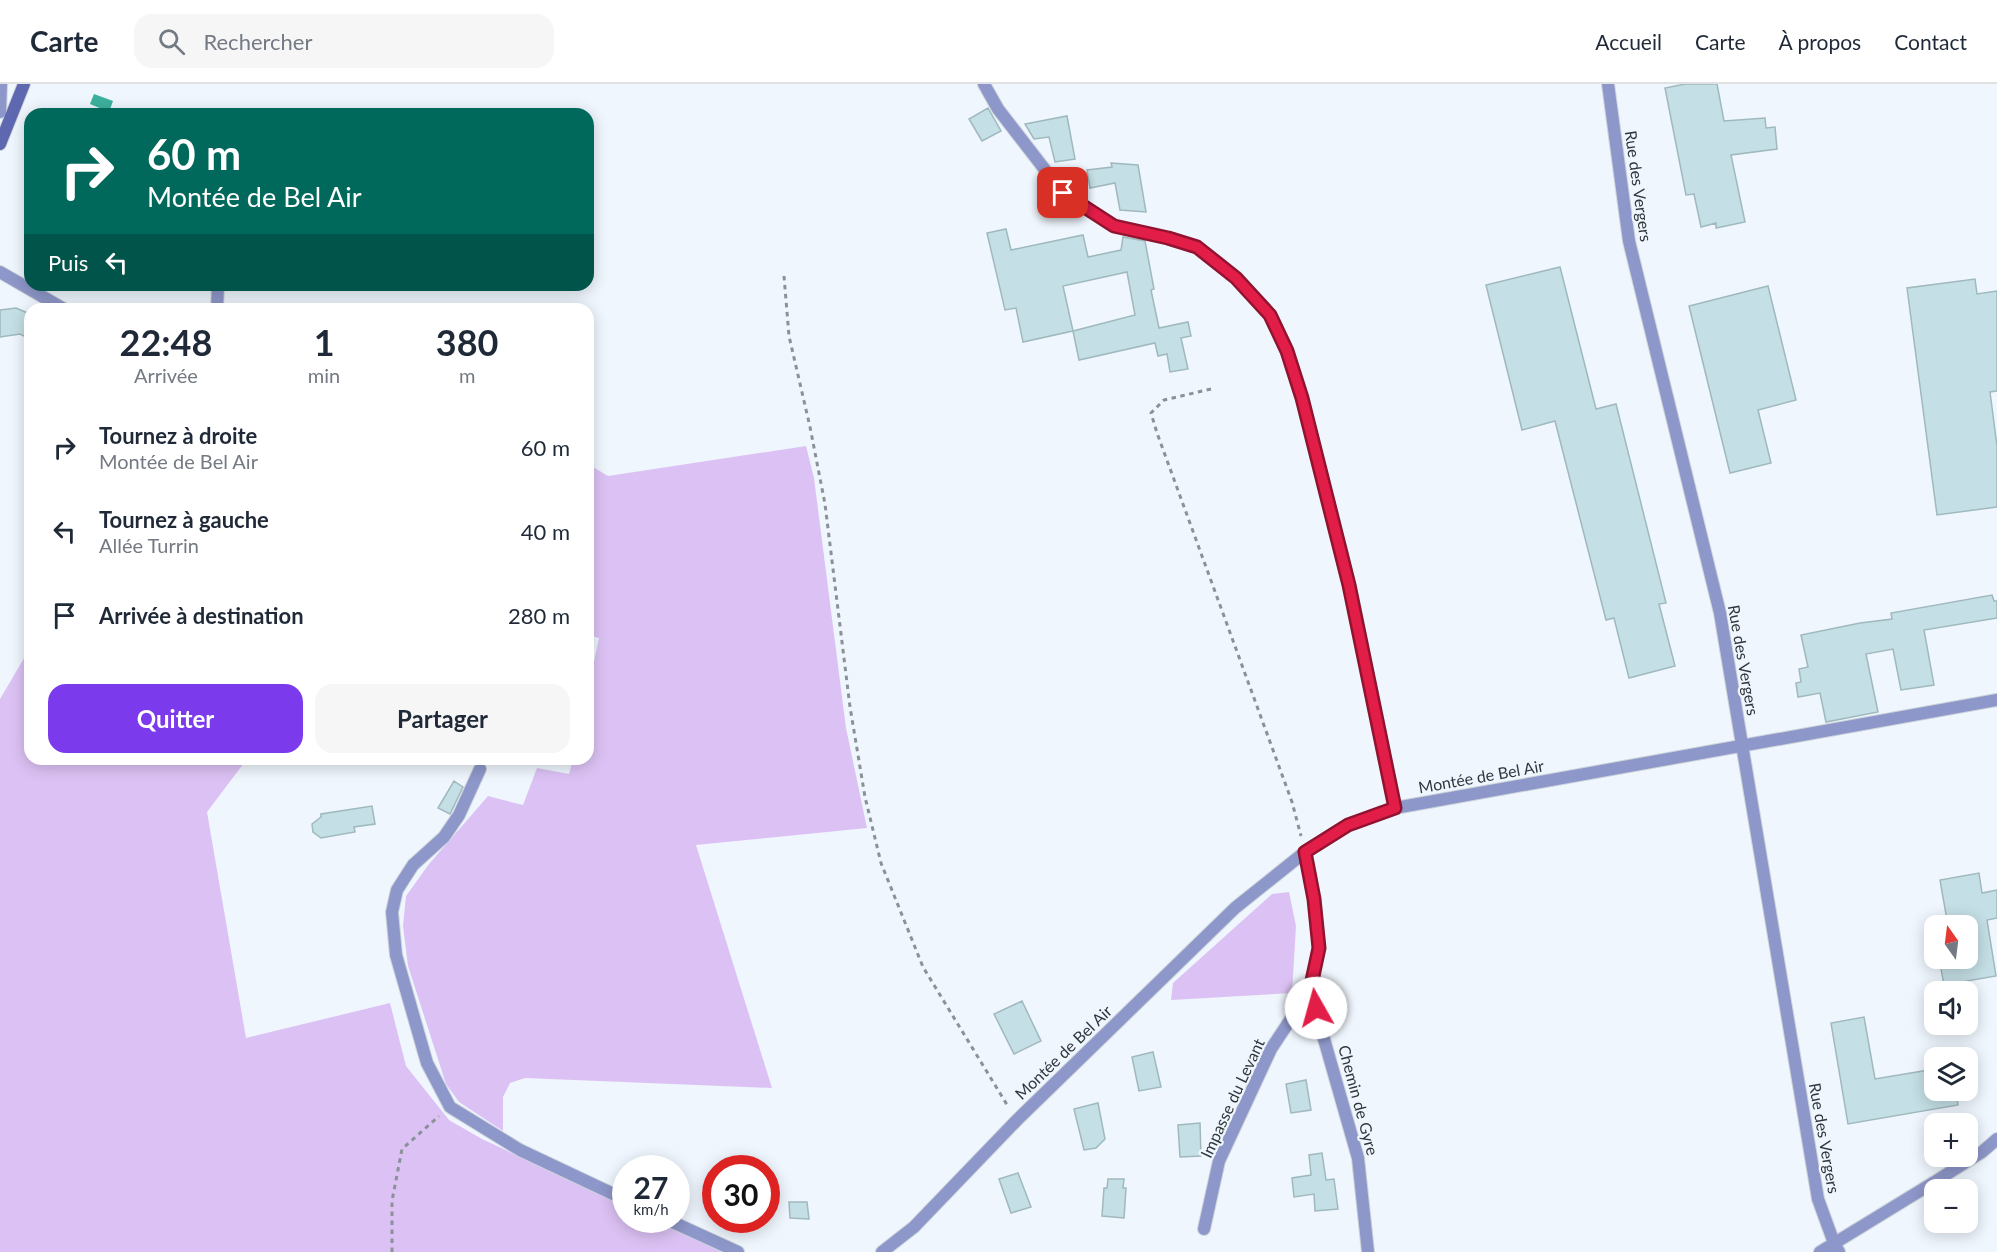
<!DOCTYPE html>
<html lang="fr">
<head>
<meta charset="utf-8">
<style>
  body { margin:0; font-family:Lato,sans-serif; background:#f6f6f7; color:#1f2937; height:100vh; display:flex; flex-direction:column; font-size:22px; white-space:nowrap }
  * { box-sizing:border-box; margin:0 }
  p { font-size:20px; color:#747a83 }
  .icon { flex:none; width:33px; height:33px; fill:none; stroke:currentColor; stroke-width:2; stroke-linecap:round; stroke-linejoin:round }
  .map { position:relative; flex:1; overflow:hidden }
  .side { position:absolute; left:24px; top:219px; width:570px; height:462px; display:flex; flex-direction:column; background:#fff; border-radius:18px; box-shadow:0 3px 15px #0003 }
  .side>* { flex:none }
  .top-card { position:absolute; left:24px; top:24px; width:570px; height:183px; border-radius:18px; box-shadow:0 3px 15px #0003; background:#00695c; color:#fff; overflow:hidden }
  .needle { width:39px; rotate:346deg }
  .fabs { position:absolute; left:1924px; top:831px; display:grid; gap:12px }
  .fabs a { display:grid; place-items:center; width:54px; height:54px; border-radius:12px; background:#fff; box-shadow:0 3px 15px #0003; font-size:30px }
  .speed { position:absolute; left:612px; top:1071px; display:flex; gap:12px; font-size:30px; font-weight:700; text-align:center }
  .speed>* { display:grid; place-content:center; width:78px; height:78px; border-radius:50%; background:#fff; box-shadow:0 3px 15px #0003; line-height:1 }
  .speed small { font-size:15px; font-weight:400 }
  .speed .limit { border:9px solid #d22; background:#fff; color:#111 }
  .pin { position:absolute; display:grid; place-items:center; width:51px; height:51px; color:#fff; margin:-26px; border-radius:12px; box-shadow:0 3px 9px #0006 }
  .me { position:absolute; width:66px; margin:-33px; rotate:353deg; stroke-linejoin:round; filter:drop-shadow(0 0 4px #0008) }
  .turn { display:flex; align-items:center; gap:21px; height:126px; padding:0 24px; font-size:27px }
  .turn .icon { width:78px; height:78px; stroke-width:2.5 }
  .turn b { display:block; font-size:42px; line-height:51px }
  .then { display:flex; align-items:center; height:57px; padding:0 24px; background:#0003; gap:12px; font-size:22px }
  .eta { display:flex; justify-content:space-evenly; align-items:center; height:102px; text-align:center }
  .eta b { font-size:36px; font-weight:700; line-height:42px }
  .primary-button { display:flex; gap:12px; margin-top:auto; padding:12px 24px }
  .primary-button a { flex:1; height:69px; border-radius:18px; background:#7c3aed; color:#fff; font-size:24px; font-weight:700; line-height:69px; text-align:center }
  .primary-button a+a { background:#f6f6f7; color:#1f2937 }
  ul { padding:0; list-style:none }
  li { display:flex; align-items:center; gap:18px; height:84px; padding:0 24px }
  li div { flex:1 }
  li b { display:block; font-size:22px }
  li em { font-style:normal }
  header { display:flex; align-items:center; gap:36px; box-sizing:border-box; height:84px; padding:0 30px; background:#fff; border-bottom:2px solid #e0e1e3 }
  header strong { font-size:28px }
  nav { display:flex; gap:33px; margin-inline-start:auto; font-size:21px }
  .search { width:420px; height:54px; background:#f6f6f7; display:flex; align-items:center; gap:15px; box-sizing:border-box; padding:0 21px; border-radius:18px; color:#747a83; font-size:22px }
  .map>svg:first-child { display:block }
  .green { fill:#dcc2f4 }
  .water { fill:#3cb19d }
  .building { fill:#c4dfe5; stroke:#9fb9be; stroke-width:1.5; fill-rule:evenodd }
  .lines { fill:none; stroke-linecap:round; stroke-linejoin:round }
  .street-casing { stroke:#ccd4da; stroke-width:14 }
  .secondary-casing { stroke:#ccd4da; stroke-width:14 }
  .path { stroke:#8a9298; stroke-width:3; stroke-dasharray:4.5 4.5; stroke-linecap:butt }
  .street { stroke:#8e97c9; stroke-width:12 }
  .secondary { stroke:#5e68b1; stroke-width:12 }
  .route-casing { stroke:#92132f; stroke-width:15 }
  .route { stroke:#e11d48; stroke-width:10 }
  .labels { text-anchor:middle; dominant-baseline:central; stroke-width:4.5; stroke-linejoin:round; paint-order:stroke }
  .street-label { font-size:16px; fill:#2f373d; stroke:#eff6fd }
</style>
</head>
<body>
<header>
<strong>Carte</strong>
<div class="search"><svg class="icon" aria-label="search" viewBox="0 0 24 24"><circle cx="10" cy="10" r="6"/><path d="M15 15l6 6"/></svg>Rechercher</div>
<nav><a>Accueil</a><a>Carte</a><a>À propos</a><a>Contact</a></nav>
</header>
<div class="map">
<svg width="1997" height="1168" viewBox="0 0 1997 1168">
  <rect width="100%" height="100%" fill="#eff6fd"/>
  <!-- green -->
  <path class="green" d="M806 362 814 394 846 644 867 744 696 761 772 1004 525 994 510 999 503 1013V1047L459 1018 446 1000 408 882 403 842 406 812 429 780 488 712 523 721 537 684 569 690 573 675H588V606L599 554 588 551V380L608 392Z
    M30 564V675H247L207 728 246 954 390 919 406 982 449 1036 482 1055 625 1122 626 1136H654L724 1168H0V615Z
    M1289 808 1296 842 1292 909 1171 916 1173 899 1272 810Z"/>
  <!-- water -->
  <path class="water" d="M94 10 113 17 109 28 90 20Z"/>
  <!-- building -->
  <path class="building" d="M1685 0H1717L1724 37 1765 34 1766 44 1775 43 1777 65 1731 71 1745 138 1716 144V139L1701 143 1694 110 1686 111 1665 4Z
    M988 24 1001 47 982 57 969 35Z
    M1067 32 1075 75 1055 78 1049 53 1034 55 1025 40Z
    M1111 79 1138 81 1146 128 1120 126 1115 99 1090 104 1087 86 1112 83Z
    M1006 145 1011 166 1083 151 1088 173 1121 166 1123 153 1145 157 1154 205 1151 206 1159 244 1188 238 1191 252 1181 254 1188 285 1170 288 1167 270 1158 272 1155 259 1079 276 1073 247 1023 258 1016 224 1005 226 987 149ZM1127 188 1135 231 1073 247 1063 202Z
    M1560 183 1596 325 1616 320 1666 519 1659 520 1675 582 1629 594 1614 534 1606 536 1555 337 1522 346 1486 201Z
    M1975 195 1977 210 1997 207V307L1990 308 1997 362V423L1937 431 1907 204Z
    M1768 202 1796 316 1758 326 1771 379 1730 389 1689 222Z
    M16 224 30 230V255L20 250 0 253V226Z
    M1992 511 1994 517H1997V534L1924 546 1934 601 1901 606 1893 565 1866 570 1878 628 1826 638 1820 609 1798 613 1796 599 1801 598 1799 585 1808 583 1801 551 1860 539 1892 535 1891 529Z
    M454 697 463 703 450 730 438 724Z
    M372 722 375 740 354 743 355 748 321 754 313 748 312 740 321 733V730Z
    M1979 789 1982 809 1997 806V834L1987 836 1996 892 1944 901 1939 874H1968V842H1948L1940 796Z
    M1022 917 1041 957 1014 970 994 930Z
    M1864 933 1875 995 1935 985V1006H1956L1958 1021 1848 1040 1831 939Z
    M1153 968 1161 1003 1139 1007 1132 973Z
    M1306 996 1311 1026 1291 1029 1286 1000Z
    M1098 1019 1105 1055 1096 1064 1084 1066 1074 1025Z
    M1200 1039 1201 1072 1180 1073 1178 1041Z
    M1322 1069 1326 1096 1334 1095 1338 1125 1315 1127 1314 1110 1294 1113 1292 1094 1311 1091 1309 1071Z
    M1018 1089 1031 1123 1011 1129 999 1095Z
    M1108 1095H1124L1123 1104H1126L1124 1134 1102 1132 1104 1104H1107Z
    M789 1118H807L809 1135 790 1134Z"/>
  <g class="lines">
    <defs>
      <path id="street" d="M984 0 998 25 1063 109 1114 142 1168 154 1197 163 1236 193 1270 231 1287 267 1302 314 1349 501 1395 724
        M1608 0 1629 157 1720 529 1818 1115 1834 1159 1839 1168
        M0 28 1 0
        M0 188 64 225
        M217 225 218 201
        M480 685 459 731 444 753 413 781 397 806 392 828 396 871 427 979 450 1023 520 1066 626 1116
        M1305 768 1314 815 1319 864 1310 906 1358 1074 1368 1168
        M668 1136 738 1168
        M1204 1145 1219 1077 1271 965 1310 906
        M882 1168 914 1143 1017 1036 1235 824 1305 768 1348 741 1395 724 1997 616
        M1820 1168 1936 1097 1982 1068 1997 1055"/>
      <path id="secondary" d="M0 60 24 0"/>
    </defs>
    <!-- street casing -->
    <use href="#street" class="street-casing"/>
    <!-- secondary casing -->
    <use href="#secondary" class="secondary-casing"/>
    <!-- path -->
    <path class="path" d="M784 192 789 252 810 343 825 420 850 623 865 713 881 779 923 883 1009 1024
      M1211 305 1164 316 1151 329 1157 349 1292 718 1301 752
      M392 1168V1117L402 1065 439 1032"/>
    <!-- street -->
    <use href="#street" class="street"/>
    <!-- secondary -->
    <use href="#secondary" class="secondary"/>
  </g>
  <g class="lines">
    <defs>
      <path id="route" d="M1063 109 1114 142 1168 154 1197 163 1236 194 1270 231 1287 267 1302 314 1349 501 1395 724 1348 741 1305 768 1314 815 1319 864 1310 906 1316 924"/>
    </defs>
    <!-- route casing -->
    <use href="#route" class="route-casing"/>
    <!-- route -->
    <use href="#route" class="route"/>
  </g>
  <g class="labels">
    <!-- street labels -->
    <g class="street-label">
      <text transform="translate(1639 102) rotate(82)">Rue des Vergers</text>
      <text transform="translate(1744 576) rotate(80)">Rue des Vergers</text>
      <text transform="translate(1481 692) rotate(-10)">Montée de Bel Air</text>
      <text transform="translate(1063 968) rotate(-44)">Montée de Bel Air</text>
      <text transform="translate(1232 1014) rotate(-65)">Impasse du Levant</text>
      <text transform="translate(1359 1016) rotate(75)">Chemin de Gyre</text>
      <text transform="translate(1825 1054) rotate(80)">Rue des Vergers</text>
    </g>
  </g>
</svg>
<div class="fabs">
<a><svg class="needle" viewBox="-14 -14 28 28"><path d="M0-13l5 13h-10z" fill="#e53935"/><path d="M0 13l5-13h-10z" fill="#747a83"/></svg></a>
<a><svg class="icon" aria-label="sound" viewBox="0 0 24 24"><path d="M4 9h4l5-4v14l-5-4H4zM17 9q2 3 0 6"/></svg></a>
<a><svg class="icon" aria-label="layers" viewBox="0 0 24 24"><path d="M12 4l9 5-9 5-9-5zM3 14l9 5 9-5"/></svg></a>
<a>+</a>
<a>−</a>
</div>
<div class="speed"><div>27<small>km/h</small></div><div class="limit">30</div></div>
<div class="pin" style="left:1063px;top:109px;background:#d93025"><svg class="icon" aria-label="arrive" viewBox="0 0 24 24"><path d="M6 21V4h12l-3 4 3 4H6"/></svg></div>
<svg class="me" style="left:1316px;top:924px" viewBox="-20 -20 40 40"><circle r="19" fill="#fff"/><path d="M0-13L10 11 0 6-10 11z" fill="#e11d48"/></svg>
<div class="top-card">
<div class="turn"><svg class="icon" aria-label="right" viewBox="0 0 24 24"><path d="M7 20v-9h11M14 6l5 5-5 5"/></svg><div><b>60 m</b>Montée de Bel Air</div></div>
<div class="then">Puis<svg class="icon" aria-label="left" viewBox="0 0 24 24"><path d="M17 20v-9H6M10 6l-5 5 5 5"/></svg></div>
</div>
<section class="side">
<div class="eta">
<div><b>22:48</b><p>Arrivée</p></div>
<div><b>1</b><p>min</p></div>
<div><b>380</b><p>m</p></div>
</div>
<ul>
<li><svg class="icon" aria-label="right" viewBox="0 0 24 24"><path d="M7 20v-9h11M14 6l5 5-5 5"/></svg><div><b>Tournez à droite</b><p>Montée de Bel Air</p></div><em>60 m</em></li>
<li><svg class="icon" aria-label="left" viewBox="0 0 24 24"><path d="M17 20v-9H6M10 6l-5 5 5 5"/></svg><div><b>Tournez à gauche</b><p>Allée Turrin</p></div><em>40 m</em></li>
<li><svg class="icon" aria-label="arrive" viewBox="0 0 24 24"><path d="M6 21V4h12l-3 4 3 4H6"/></svg><div><b>Arrivée à destination</b></div><em>280 m</em></li>
</ul>
<div class="primary-button"><a>Quitter</a><a>Partager</a></div>
</section>
</div>
</body>
</html>
